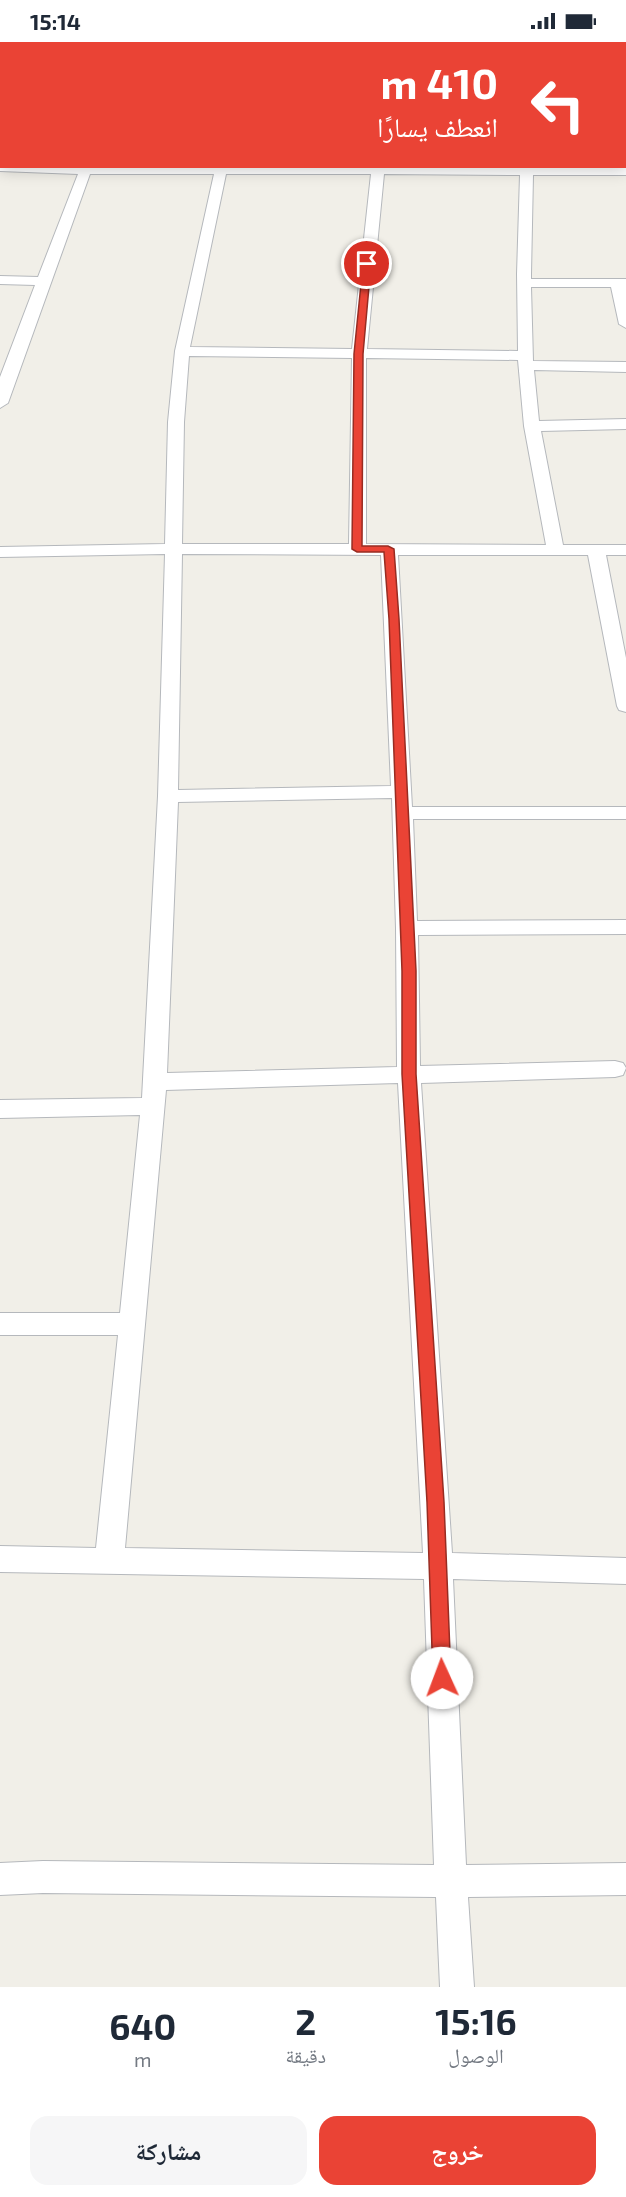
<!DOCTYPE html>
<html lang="ar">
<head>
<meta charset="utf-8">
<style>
  body { margin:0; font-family:"Exo 2","Noto Naskh Arabic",sans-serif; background:#f6f6f7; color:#1f2937; direction:rtl; height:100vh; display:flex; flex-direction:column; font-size:22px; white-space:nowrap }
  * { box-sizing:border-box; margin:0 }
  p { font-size:20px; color:#747a83 }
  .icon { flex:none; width:33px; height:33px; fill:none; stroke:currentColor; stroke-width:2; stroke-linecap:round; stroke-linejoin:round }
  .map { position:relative; height:1945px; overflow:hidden; direction:ltr }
  .drawer { display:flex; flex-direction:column; background:#fff; flex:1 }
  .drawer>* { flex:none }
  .top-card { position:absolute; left:0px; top:0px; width:627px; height:126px; box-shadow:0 3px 15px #0003; direction:rtl; background:#ea4335; color:#fff; overflow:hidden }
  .pin { position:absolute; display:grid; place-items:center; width:51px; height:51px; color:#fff; margin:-26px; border:3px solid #fff; border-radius:50%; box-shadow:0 2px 6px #0007 }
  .me { position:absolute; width:66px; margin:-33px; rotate:358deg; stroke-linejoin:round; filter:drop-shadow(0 0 4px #0008) }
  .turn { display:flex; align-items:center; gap:21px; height:126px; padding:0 30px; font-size:27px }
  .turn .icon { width:78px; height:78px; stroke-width:2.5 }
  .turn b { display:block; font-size:42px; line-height:51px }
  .eta { display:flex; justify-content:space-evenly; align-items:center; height:102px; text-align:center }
  .eta b { font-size:36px; font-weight:700; line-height:42px }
  .button { display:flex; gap:12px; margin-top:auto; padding:12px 30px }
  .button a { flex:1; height:69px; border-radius:18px; background:#ea4335; color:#fff; font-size:24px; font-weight:700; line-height:69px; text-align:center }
  .button a+a { background:#f6f6f7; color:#1f2937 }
  .status { display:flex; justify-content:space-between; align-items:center; height:42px; padding:0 30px; background:#fff; direction:ltr }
  .status svg { height:16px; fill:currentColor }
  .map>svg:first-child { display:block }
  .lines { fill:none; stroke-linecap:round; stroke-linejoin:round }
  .street-casing { stroke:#b5b8bc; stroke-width:2 }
  .street { fill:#fff; fill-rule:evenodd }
  .route { fill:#ea4335; stroke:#982c22; stroke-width:1.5 }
</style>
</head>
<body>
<div class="status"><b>15:14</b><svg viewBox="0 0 49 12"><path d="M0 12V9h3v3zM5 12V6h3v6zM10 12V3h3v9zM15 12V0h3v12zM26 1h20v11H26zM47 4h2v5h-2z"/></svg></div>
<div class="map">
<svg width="626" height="1945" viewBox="0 0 626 1945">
  <rect width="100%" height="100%" fill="#f1efe8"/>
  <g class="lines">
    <defs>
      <path id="street" d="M121 0H133V2H121Z
        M221 0H233V2H221Z
        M378 0H390V2H378Z
        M489 0H501V2H489Z
        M575 0H587V2H575Z
        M0 14H2V20H0Z
        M0 42H2L0 55Z
        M0 121 2 124 626 125V133H533L531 232V237H626V286L619 282 611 245H531L533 319 626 320V330L534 328 539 379 626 377V387L541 389 563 503H626V513H606L626 616V670L619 668 617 664 588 513H398L412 765H626V777H413L417 879 626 878V892L418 893 420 1024 615 1019 623 1021 626 1026 623 1033 615 1035 421 1041 452 1511 626 1516V1542L453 1537 466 1823 626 1821V1853L468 1855 474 1945H440L436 1855 43 1851 0 1853V1821L43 1819 434 1823 424 1537 0 1530V1504L96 1506 118 1293H0V1271H120L140 1073 0 1076V1058L142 1056 158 754 165 512 0 515V505L165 502 168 380 175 309 214 132H90L8 361 0 366V335L35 243 0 242V234L38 235 78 132 0 129ZM226 132H371L352 307 190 305ZM384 132 520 133 517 232 518 309 367 307ZM189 314 352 316 349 502H182L184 380ZM366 316 518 318 524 384 546 503 366 502ZM182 512 381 513 391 744 178 748ZM392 756 396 886 397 1025 167 1031 178 760ZM398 1041 423 1511 125 1506 166 1048Z"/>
    </defs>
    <!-- street casing -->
    <use href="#street" class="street-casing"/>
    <!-- street -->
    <use href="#street" class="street"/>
  </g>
  <!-- route -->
  <path class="route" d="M367 220 371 222 363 312 362 504H388L394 507 399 577 416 929V1032L444 1460 451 1636 448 1642 442 1645 435 1642 433 1636 427 1460 402 1032V929L389 577 384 510H357L352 507 354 312 363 222Z"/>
</svg>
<div class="pin" style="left:367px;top:222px;background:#d93025"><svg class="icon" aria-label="arrive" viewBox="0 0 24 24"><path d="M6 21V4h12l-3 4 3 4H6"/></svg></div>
<svg class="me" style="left:442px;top:1636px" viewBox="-20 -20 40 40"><circle r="19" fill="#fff"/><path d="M0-13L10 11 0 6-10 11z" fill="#ea4335"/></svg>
<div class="top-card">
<div class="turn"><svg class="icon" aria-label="left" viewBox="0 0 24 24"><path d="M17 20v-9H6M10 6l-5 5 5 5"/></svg><div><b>410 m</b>انعطف يسارًا</div></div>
</div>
</div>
<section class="drawer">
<div class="eta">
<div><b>15:16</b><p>الوصول</p></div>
<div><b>2</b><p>دقيقة</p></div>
<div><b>640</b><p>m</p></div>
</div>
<div class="button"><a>خروج</a><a>مشاركة</a></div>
</section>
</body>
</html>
